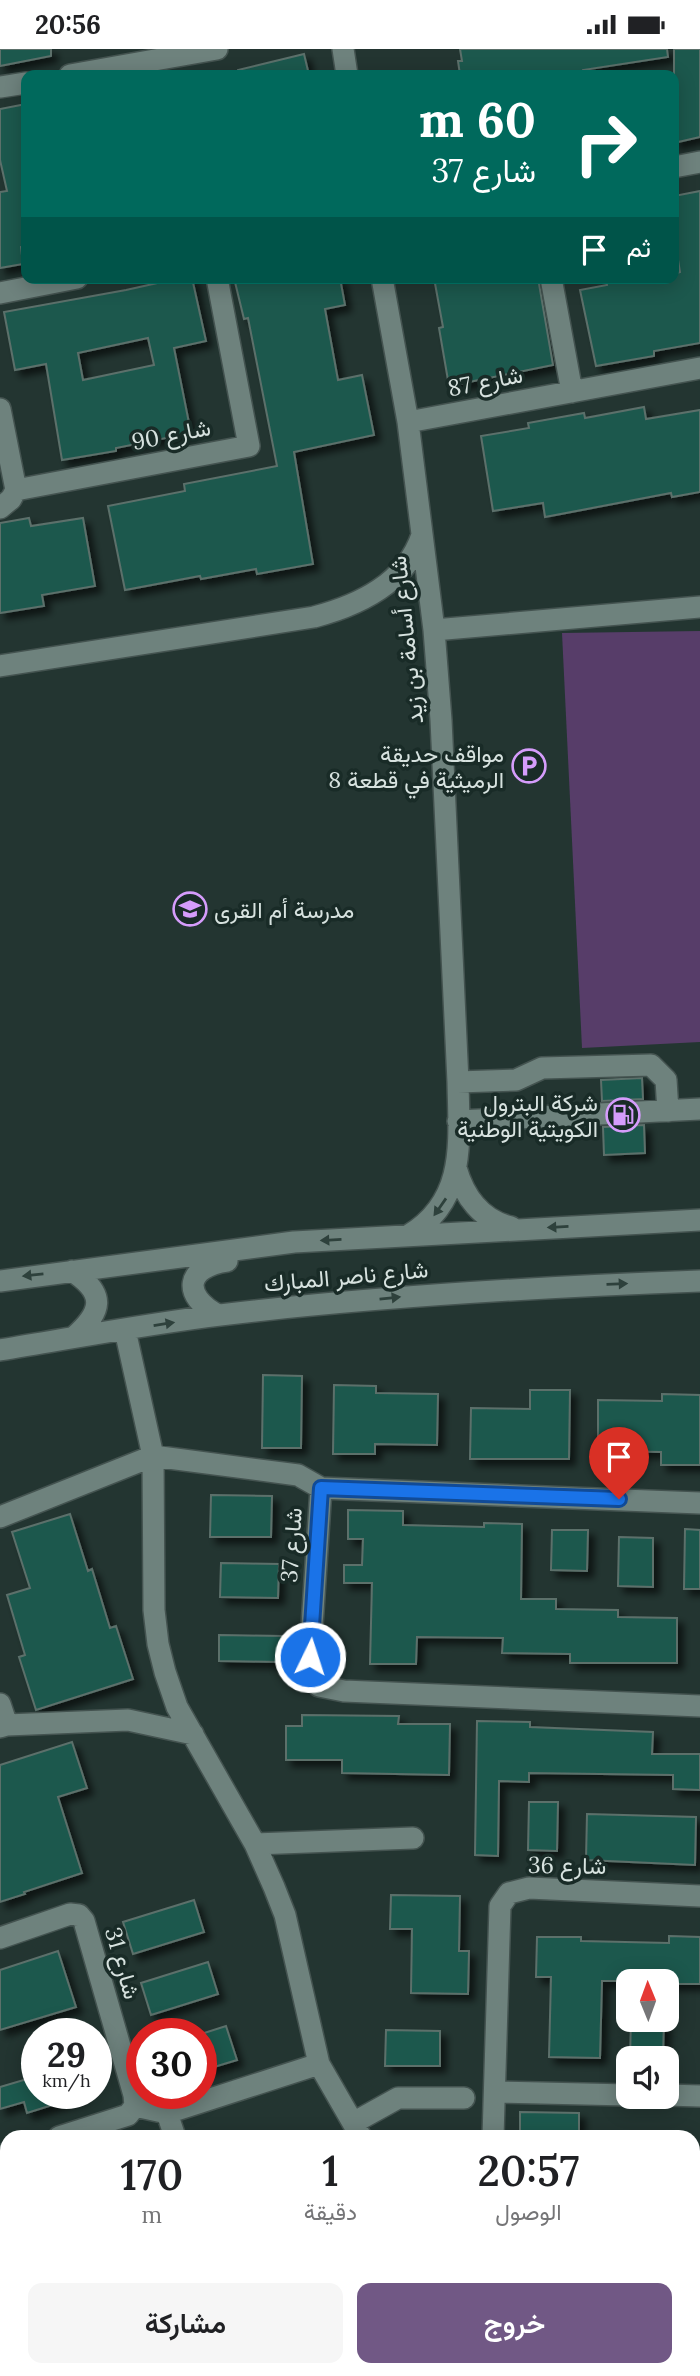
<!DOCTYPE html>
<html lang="ar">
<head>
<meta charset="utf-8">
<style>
  body { margin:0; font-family:Lora,Vazirmatn,serif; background:#f6f6f6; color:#202124; direction:rtl; height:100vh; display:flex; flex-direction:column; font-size:26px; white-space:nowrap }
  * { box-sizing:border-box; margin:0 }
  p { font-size:23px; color:#757577 }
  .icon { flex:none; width:38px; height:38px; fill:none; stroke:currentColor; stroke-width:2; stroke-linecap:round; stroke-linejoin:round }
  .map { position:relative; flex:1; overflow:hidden; direction:ltr }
  .sheet { position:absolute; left:0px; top:2081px; width:700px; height:247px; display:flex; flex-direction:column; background:#fff; border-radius:21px 21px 0 0; box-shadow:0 4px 18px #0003; direction:rtl }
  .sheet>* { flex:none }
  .banner { position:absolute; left:21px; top:21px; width:658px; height:214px; border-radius:14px; box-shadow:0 4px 18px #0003; direction:rtl; background:#00695c; color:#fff; overflow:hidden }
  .needle { width:46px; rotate:359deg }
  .tools { position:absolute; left:616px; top:1920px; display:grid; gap:14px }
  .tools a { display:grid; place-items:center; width:63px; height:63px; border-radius:14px; background:#fff; box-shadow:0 4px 18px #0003; font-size:35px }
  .speed { position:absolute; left:21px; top:1969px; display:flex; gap:14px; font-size:35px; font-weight:700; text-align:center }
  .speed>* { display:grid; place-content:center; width:91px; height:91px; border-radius:50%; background:#fff; box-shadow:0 4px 18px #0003; line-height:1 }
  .speed small { font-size:18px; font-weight:400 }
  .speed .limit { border:10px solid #d22; background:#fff; color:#111 }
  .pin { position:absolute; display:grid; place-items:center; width:60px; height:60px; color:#fff; margin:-72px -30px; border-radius:50% 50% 50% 0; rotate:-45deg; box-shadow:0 0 7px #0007 }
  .pin .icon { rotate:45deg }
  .me { position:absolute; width:77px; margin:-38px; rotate:4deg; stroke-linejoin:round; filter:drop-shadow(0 0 5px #0008) }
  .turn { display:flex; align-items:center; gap:24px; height:147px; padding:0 28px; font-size:32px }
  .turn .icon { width:91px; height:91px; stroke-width:2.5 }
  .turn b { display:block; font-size:49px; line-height:60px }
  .then { display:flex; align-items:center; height:66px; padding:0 28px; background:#0003; gap:14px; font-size:26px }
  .eta { display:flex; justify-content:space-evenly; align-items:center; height:119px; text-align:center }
  .eta b { font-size:42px; font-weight:600; line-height:49px }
  .cta { display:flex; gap:14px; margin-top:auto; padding:14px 28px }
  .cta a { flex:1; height:80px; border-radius:14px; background:#715885; color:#fff; font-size:28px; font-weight:600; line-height:80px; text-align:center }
  .cta a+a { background:#f6f6f6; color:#202124 }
  .status { display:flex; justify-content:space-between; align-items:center; height:49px; padding:0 35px; background:#fff; direction:ltr }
  .status svg { height:19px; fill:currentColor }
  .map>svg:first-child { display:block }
  .green { fill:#573d69 }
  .building { fill:#1c584e; stroke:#5c706b; stroke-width:2; fill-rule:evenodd; filter:url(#shadow) }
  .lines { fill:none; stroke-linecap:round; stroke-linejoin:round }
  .minor-casing { stroke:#445350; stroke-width:24 }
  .minor { stroke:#6e827d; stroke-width:21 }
  .oneway { fill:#2e413c }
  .route-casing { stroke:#114b97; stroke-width:18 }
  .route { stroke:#1a73e8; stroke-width:12 }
  .labels { text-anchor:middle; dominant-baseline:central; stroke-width:7; stroke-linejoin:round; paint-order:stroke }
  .street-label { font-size:23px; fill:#d7e2df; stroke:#192b27 }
  .poi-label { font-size:23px; fill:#d7e2df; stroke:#192b27; text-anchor:end }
</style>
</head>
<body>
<div class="status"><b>20:56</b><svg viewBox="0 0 49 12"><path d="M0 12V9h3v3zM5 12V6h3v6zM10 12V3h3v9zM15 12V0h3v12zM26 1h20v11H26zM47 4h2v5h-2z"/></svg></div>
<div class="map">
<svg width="700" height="2327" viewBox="0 0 700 2327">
  <defs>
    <filter id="shadow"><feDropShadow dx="6" dy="6" stdDeviation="3.5" flood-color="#0009"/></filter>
  </defs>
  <rect width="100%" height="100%" fill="#233531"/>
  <!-- green -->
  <path class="green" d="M700 582V993L582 999 562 584Z"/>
  <!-- building -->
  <path class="building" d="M0 0H51V7L0 17Z
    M460 0H667L668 8 583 21V26H460L458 12H462Z
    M674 0H700V88L674 94Z
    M304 5 309 26H238V21Z
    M26 55V197L21 198 23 215 0 219V143L7 142 0 111V60Z
    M700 142V294L654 302V307L596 317 580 241 607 236 606 229H674V225L680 223 674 186V147Z
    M180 229H192L206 292 174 299 191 384 116 399V402L62 411 46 315 15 321 4 263 126 241ZM148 289 154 316 83 331 78 304Z
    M234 229H340L345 256 325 260 338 331 362 326 374 386 294 403 313 515 257 525 256 520 201 530 200 527 125 541 108 457 185 442 184 435 277 417 248 269 244 270Z
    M434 229H538L553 316 449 337 439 279 443 278Z
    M644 358 646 370 700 361V443L672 448 671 444 545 468 543 454 493 462 481 387 529 379 528 374 584 364 585 369Z
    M29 469 31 477 83 469 95 537 42 546 44 557 0 564V474Z
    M642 1029 643 1050 602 1052 601 1031Z
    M644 1076 645 1104 604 1106 603 1078Z
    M263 1326 302 1327 301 1399H262Z
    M334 1336 376 1337V1344L438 1345 437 1396 375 1395V1405H333Z
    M530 1341H570L569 1410H470L471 1359 530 1360Z
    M662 1345 700 1346V1416H661V1403L598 1402V1351L662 1352Z
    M211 1446 272 1447 271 1488H210Z
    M348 1461 403 1462V1476L484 1478V1474L522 1475 521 1550H556V1560L618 1561V1568L677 1569V1614H570V1605L502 1604 503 1589 417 1588 416 1615H370L372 1534H344V1516H362L363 1490H348Z
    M70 1465 88 1522 92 1520 110 1579 116 1577 133 1630 36 1661 19 1608 25 1606 7 1546 30 1539 12 1483Z
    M685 1480 700 1481V1540H684Z
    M552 1481H588L587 1522 551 1521Z
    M619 1488 653 1489V1538L618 1537Z
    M221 1514 279 1515 278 1549 220 1548Z
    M219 1586 283 1587 282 1613 219 1612Z
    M302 1666 399 1667 398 1675H450L449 1726 342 1724V1711H286V1677H302Z
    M477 1672 530 1673V1678L653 1683 652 1705H700V1741L673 1740V1726L529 1724V1733L499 1732 498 1807 475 1806Z
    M72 1693 87 1739 58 1748 82 1824 24 1843 25 1845 0 1853V1716Z
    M529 1753H558L557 1802 528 1801Z
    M587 1765 696 1768 695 1816 586 1811Z
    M391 1846 460 1847 459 1902H469L468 1945 411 1944 412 1880H390Z
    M194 1851 204 1883 133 1905 123 1873Z
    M669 1887 700 1888V1935H668V1932H602L600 2009 549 2008 551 1928H536L537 1888H581V1892L669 1894Z
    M58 1902 76 1958 0 1981V1921Z
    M208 1913 218 1945 151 1966 141 1934Z
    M631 1970H664L663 2009H630Z
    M226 1977 237 2011 201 2022V1985Z
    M386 1981 440 1982V2017H385Z
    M37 2027V2044H81V2047L27 2064 24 2053 0 2060V2038Z
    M520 2063 579 2064V2088H520Z"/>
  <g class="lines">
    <defs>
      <path id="minor" d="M343 0 347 26
        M70 26 217 0
        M0 38 26 34
        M674 118 700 113
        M382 229 408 373 434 581 441 671 458 1033C459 1092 467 1151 409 1186
        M551 229 572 343
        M0 244 77 229
        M0 360 16 441
        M408 373 700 319
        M16 441 249 397 217 229
        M0 459 11 450 16 441
        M434 581 700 558
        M0 617 314 568C360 556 406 534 422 486
        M458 1033 516 1031 542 1019 651 1016 666 1031 668 1062
        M458 1072 700 1060
        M456 1119C464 1147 481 1171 511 1178
        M72 1222C107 1245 102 1263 74 1288
        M0 1232 294 1193 700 1171
        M218 1266C182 1247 185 1218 227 1212
        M125 1281 153 1407 154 1561 158 1595 165 1623 177 1658 255 1795 274 1838 285 1866 319 2015 361 2088
        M0 1301C73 1289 146 1275 220 1266 379 1247 539 1238 700 1232
        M321 1439 310 1608 319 1637 344 1642 700 1657
        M0 1468 153 1407 298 1426 321 1439 700 1454
        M0 1655 7 1676
        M0 1678 7 1676 128 1671 193 1685
        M255 1795 413 1789
        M0 1889 70 1865 79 1866 84 1872 134 2046 135 2057 128 2066 59 2088
        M496 2043 628 2046
        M667 2046 700 2047
        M135 2057 167 2064 319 2015
        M167 2064 175 2088
        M353 2074 398 2049H464
        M493 2088 500 1857 509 1844 529 1839 700 1847
        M0 2107 7 2105
        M693 2247 700 2248
        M267 2320 270 2327
        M487 2327V2320"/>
    </defs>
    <!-- minor casing -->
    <use href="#minor" class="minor-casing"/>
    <!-- minor -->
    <use href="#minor" class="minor"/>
  </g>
  <!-- one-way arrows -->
  <defs><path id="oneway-solid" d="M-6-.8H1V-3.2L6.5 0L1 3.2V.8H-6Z" transform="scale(1.75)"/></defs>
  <g class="oneway">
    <use href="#oneway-solid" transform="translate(440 1158) rotate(125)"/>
    <use href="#oneway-solid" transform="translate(558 1178) rotate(177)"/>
    <use href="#oneway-solid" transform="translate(331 1191) rotate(177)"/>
    <use href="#oneway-solid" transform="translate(33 1226) rotate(174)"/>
    <use href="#oneway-solid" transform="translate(617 1235) rotate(-2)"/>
    <use href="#oneway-solid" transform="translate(390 1249) rotate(-6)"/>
    <use href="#oneway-solid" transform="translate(164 1275) rotate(-9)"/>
  </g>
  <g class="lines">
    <defs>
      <path id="route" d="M310 1608 321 1439 619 1450"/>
    </defs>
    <!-- route casing -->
    <use href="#route" class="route-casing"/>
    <!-- route -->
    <use href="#route" class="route"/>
  </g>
  <!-- icons -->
  <defs>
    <symbol id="parking-ring" viewBox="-11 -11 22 22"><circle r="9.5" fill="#192b27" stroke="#d59cfb" stroke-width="1.5"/><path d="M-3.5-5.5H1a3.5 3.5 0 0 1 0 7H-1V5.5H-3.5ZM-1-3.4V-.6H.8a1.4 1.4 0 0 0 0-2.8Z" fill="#d59cfb"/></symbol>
    <symbol id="school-ring" viewBox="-11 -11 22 22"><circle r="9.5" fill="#192b27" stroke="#d59cfb" stroke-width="1.5"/><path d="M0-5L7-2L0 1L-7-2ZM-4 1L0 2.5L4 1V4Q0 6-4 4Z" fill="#d59cfb"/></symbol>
    <symbol id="fuel-ring" viewBox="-11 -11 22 22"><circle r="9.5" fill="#192b27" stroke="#d59cfb" stroke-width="1.5"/><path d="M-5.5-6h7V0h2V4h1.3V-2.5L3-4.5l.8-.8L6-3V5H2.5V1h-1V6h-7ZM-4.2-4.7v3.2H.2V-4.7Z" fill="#d59cfb"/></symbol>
  </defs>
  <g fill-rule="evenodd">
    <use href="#parking-ring" x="510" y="698" width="38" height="38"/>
    <use href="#school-ring" x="171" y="841" width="38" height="38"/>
    <use href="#fuel-ring" x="604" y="1047" width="38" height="38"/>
  </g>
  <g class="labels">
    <!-- street labels -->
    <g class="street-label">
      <text transform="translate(485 332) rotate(-11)">شارع 87</text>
      <text transform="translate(171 385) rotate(-11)">شارع 90</text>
      <text transform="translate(406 591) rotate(-96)">شارع أسامة بن زيد</text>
      <text transform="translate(346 1227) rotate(-5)">شارع ناصر المبارك</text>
      <text transform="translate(291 1496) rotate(-86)">شارع 37</text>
      <text transform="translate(567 1816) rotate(1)">شارع 36</text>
      <text transform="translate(123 1914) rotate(74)">شارع 31</text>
    </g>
    <!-- poi labels -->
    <g class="poi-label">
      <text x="504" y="704">مواقف حديقة<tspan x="504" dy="26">الرميثية في قطعة 8</tspan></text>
      <text x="214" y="860" text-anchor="start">مدرسة أم القرى</text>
      <text x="598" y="1053">شركة البترول<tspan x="598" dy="26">الكويتية الوطنية</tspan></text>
    </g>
  </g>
</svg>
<div class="tools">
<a><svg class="needle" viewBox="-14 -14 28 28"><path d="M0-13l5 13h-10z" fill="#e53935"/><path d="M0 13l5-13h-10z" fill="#757577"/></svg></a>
<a><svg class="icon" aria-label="sound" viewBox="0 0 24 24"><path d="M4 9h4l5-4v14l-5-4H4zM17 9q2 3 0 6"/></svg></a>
</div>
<div class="speed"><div>29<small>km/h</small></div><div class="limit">30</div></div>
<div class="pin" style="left:619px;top:1450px;background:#d93025"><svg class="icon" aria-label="arrive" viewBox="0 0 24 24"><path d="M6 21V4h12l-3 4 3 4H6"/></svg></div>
<svg class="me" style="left:310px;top:1608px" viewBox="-20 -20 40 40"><circle r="17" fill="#1a73e8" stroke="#fff" stroke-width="3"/><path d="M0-11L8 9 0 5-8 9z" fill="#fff"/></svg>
<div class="banner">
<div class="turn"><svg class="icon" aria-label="right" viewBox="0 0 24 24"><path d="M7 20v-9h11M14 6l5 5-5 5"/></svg><div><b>60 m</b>شارع 37</div></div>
<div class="then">ثم<svg class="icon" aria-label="arrive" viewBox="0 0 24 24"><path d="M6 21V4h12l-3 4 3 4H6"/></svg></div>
</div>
<section class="sheet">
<div class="eta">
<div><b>20:57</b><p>الوصول</p></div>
<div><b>1</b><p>دقيقة</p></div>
<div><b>170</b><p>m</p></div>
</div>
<div class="cta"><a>خروج</a><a>مشاركة</a></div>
</section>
</div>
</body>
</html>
